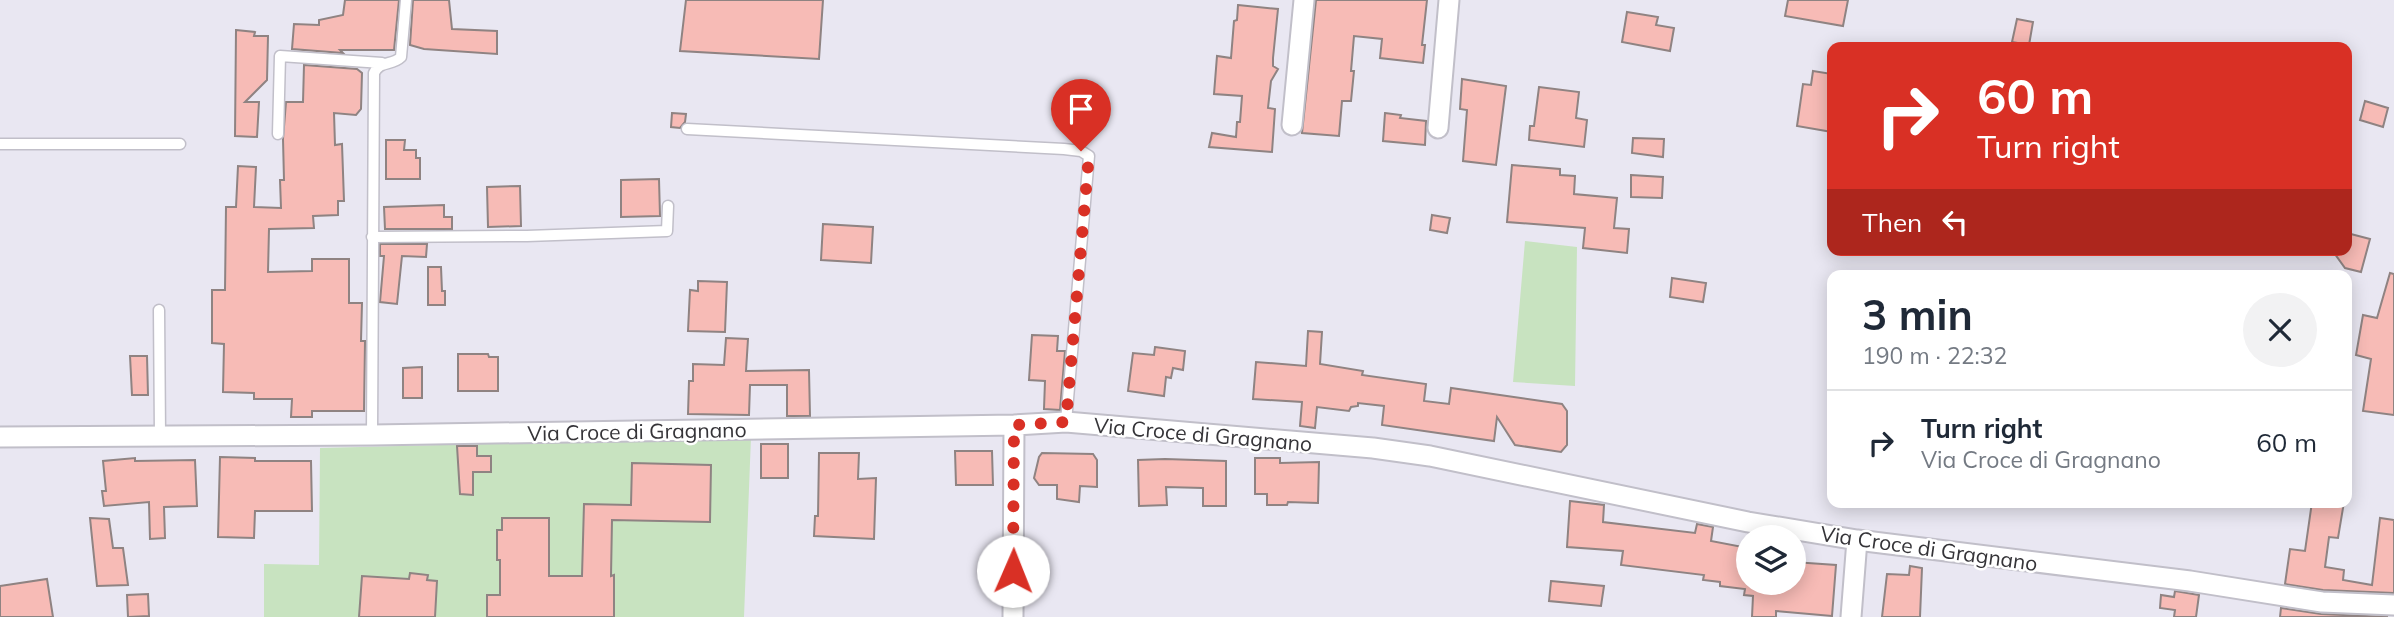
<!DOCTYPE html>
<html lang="en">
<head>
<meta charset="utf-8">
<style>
  body { margin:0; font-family:Mulish,sans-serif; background:#f2f2f3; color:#1f2937; height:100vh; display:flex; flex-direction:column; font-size:26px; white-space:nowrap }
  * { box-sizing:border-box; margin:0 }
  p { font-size:23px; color:#747a83 }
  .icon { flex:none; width:38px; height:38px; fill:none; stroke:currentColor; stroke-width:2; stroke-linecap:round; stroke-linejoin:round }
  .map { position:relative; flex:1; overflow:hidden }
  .panel { position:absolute; left:1827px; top:270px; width:525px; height:238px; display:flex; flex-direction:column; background:#fff; border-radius:14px; box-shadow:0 4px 18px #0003 }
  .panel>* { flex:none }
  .top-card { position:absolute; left:1827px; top:42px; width:525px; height:214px; border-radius:14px; box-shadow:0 4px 18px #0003; background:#d93025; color:#fff; overflow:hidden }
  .controls { position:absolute; left:1736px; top:525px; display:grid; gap:14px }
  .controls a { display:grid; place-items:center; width:70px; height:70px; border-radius:50%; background:#fff; box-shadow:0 4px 18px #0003; font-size:35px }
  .pin { position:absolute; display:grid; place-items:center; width:60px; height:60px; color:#fff; margin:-72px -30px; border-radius:50% 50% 50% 0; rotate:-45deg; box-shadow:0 0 7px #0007 }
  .pin .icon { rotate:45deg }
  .me { position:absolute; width:77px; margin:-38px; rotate:1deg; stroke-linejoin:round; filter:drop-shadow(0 0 5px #0008) }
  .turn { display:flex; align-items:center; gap:24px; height:147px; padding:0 35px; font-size:32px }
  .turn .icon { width:91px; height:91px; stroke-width:2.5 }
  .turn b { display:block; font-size:49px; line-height:60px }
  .then { display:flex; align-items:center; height:66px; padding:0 35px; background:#0003; gap:14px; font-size:26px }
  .round { display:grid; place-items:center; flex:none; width:74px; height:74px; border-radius:37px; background:#f2f2f3 }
  .head { display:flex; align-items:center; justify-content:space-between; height:119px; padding:0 35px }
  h1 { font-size:42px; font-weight:700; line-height:52px }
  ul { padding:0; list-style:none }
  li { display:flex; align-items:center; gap:21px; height:105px; padding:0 35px; border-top:2px solid #e0e1e3 }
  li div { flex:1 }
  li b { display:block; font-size:26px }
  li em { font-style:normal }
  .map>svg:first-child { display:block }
  .green { fill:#c8e3c0 }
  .building { fill:#f7bbb6; stroke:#8f8382; stroke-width:2 }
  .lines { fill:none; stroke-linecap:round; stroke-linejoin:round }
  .service-casing { stroke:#c1bfc9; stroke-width:13 }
  .minor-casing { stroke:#c1bfc9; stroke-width:23 }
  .service { stroke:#fff; stroke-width:10 }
  .minor { stroke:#fff; stroke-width:19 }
  .route { stroke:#d93025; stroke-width:12; stroke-dasharray:0 21.6 }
  .labels { text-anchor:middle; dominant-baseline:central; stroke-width:5; stroke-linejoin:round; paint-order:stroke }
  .street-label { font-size:21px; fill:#353438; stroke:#fff }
</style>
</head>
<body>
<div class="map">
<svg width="2394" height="617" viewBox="0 0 2394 617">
  <rect width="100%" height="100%" fill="#e9e7f2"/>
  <!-- green -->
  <path class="green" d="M1525 241 1577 247 1575 386 1513 382Z
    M751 437 744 617H264V564L319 565 320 448Z"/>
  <!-- building -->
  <path class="building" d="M345 0H399L394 50H340L343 53 292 49 294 24 319 25V20L343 15Z
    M413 0H449L452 29 497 31V54L424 49 410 45Z
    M686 0H823L819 59 680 51Z
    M1316 0H1427L1422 45H1425L1423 63 1380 58 1382 39 1354 36 1351 71H1354L1351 101H1342L1339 136 1302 133Z
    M1788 0H1848L1843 26 1785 16Z
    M1238 5 1278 9 1273 58V66L1278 69 1271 81 1268 108 1275 109 1272 152 1209 147 1212 133 1236 137 1237 122H1240L1242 96 1214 94 1217 56 1231 58 1234 21 1237 20Z
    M1627 12 1658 17 1656 25 1674 28 1670 51 1622 42Z
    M2017 19 2033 22 2029 45 2012 42Z
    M236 30 255 32 254 36H268L267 80 245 102H259L257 137 235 136Z
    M304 65 357 69 362 73 361 109 356 115 334 113 335 145 342 144 344 201H338V215L313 216 314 228 269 229 268 272 312 271V259H349V303H362L361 341H365L364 411H312V417H291L292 399H254V393L223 392 224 344 212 343V290H225L226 207H236L238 166 256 167 254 207 281 208 280 180H284L283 139 286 102H303Z
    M1813 71 1832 74V132L1797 126 1803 84 1811 85Z
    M1462 79 1506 86 1496 165 1463 161 1467 110 1460 109Z
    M1539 87 1579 92 1576 118 1587 120 1584 147 1529 140 1530 126H1534Z
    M2365 101 2388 108 2383 127 2360 120Z
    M672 113 686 114 685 122 680 128 671 127Z
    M1385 113 1401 115 1400 118 1426 121 1425 145 1383 141Z
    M1633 138 1664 139 1663 157 1632 153Z
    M386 140H405L404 150H416V158H420V179H386Z
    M1512 165 1560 169V175L1575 176 1574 194 1617 198 1614 228 1629 229 1627 253 1583 248 1585 228 1507 222Z
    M1631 175 1663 177 1662 198 1631 197Z
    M659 179 660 216 621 217V180Z
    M520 186 521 226 488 227 487 187Z
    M444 205V217H452V229H385L384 207Z
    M1432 215 1450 218 1447 233 1430 230Z
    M823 224 873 227 871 263 821 260Z
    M2347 233 2370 239 2361 272 2345 268 2332 250H2347Z
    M380 244H427L426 257 402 256 397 304 380 302 384 256H380Z
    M428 267H441L442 291H445V305H428Z
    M2390 273 2394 274V415L2363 411 2371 359 2356 355 2363 315 2377 318Z
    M1672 278 1706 283 1703 302 1670 297Z
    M698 281 727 282 725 332 688 331 690 290 698 291Z
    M1308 331 1322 332 1320 364 1363 371 1362 375 1426 384 1424 401 1449 404 1451 388 1562 404 1567 411V445L1561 452 1515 445 1497 417 1494 441 1382 425 1384 406 1358 403V406L1351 407 1349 411 1317 407 1315 428 1300 426 1302 402 1253 399 1256 362 1306 366Z
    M1032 335 1058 336 1057 351H1065L1060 410 1044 409 1045 381 1029 380Z
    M726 338 748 339 746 371 809 370 810 416H787V385H750L749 415 688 414 689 381H693V364L724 365Z
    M1155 347 1185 351 1183 370 1173 368 1171 378 1166 377 1164 396 1128 391 1133 353 1154 355Z
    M458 354H488L489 357H498V391H458Z
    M130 356H147L148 395H132Z
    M422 367V398H403V368Z
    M761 444H788V478H761Z
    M457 446H477V456H491V472H473V495L460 494Z
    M955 451H992L993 485H956Z
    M819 453H859L858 479 876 478 874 539 814 536 815 516H818Z
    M1042 453 1093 454 1097 460V487L1080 486 1079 502 1057 499V485H1039L1034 478 1039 457Z
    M220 457 255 458V461H311L312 511H255L254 538 218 537Z
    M135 458V461L195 460 197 506 164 507 165 538 150 539 149 502 104 506 102 491H106L103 461Z
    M1255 458H1280V463L1319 462 1318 503 1288 502 1287 505H1267V494H1255Z
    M1165 459 1226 461V506H1203V488L1166 487 1167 505 1139 506 1138 460Z
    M632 463 711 465 710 522 612 520 611 576 614 575V617H487V595H500V560H497V530H502V518H549V576H582L584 504 631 505Z
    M1570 501 1604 505 1603 522 1695 533 1697 524 1713 527 1711 541 1748 548V583H1794V562L1836 565 1832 616 1776 611V617H1752L1753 596 1744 595 1745 589 1720 586V582L1703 580 1704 575 1621 565 1623 551 1567 547Z
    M2312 502H2344L2338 538 2329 537 2325 567 2344 570 2343 580 2372 585 2380 518 2394 520V593L2323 590 2285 584 2290 549 2305 551Z
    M90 518 109 519 113 548H123L128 585 97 586Z
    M1910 566 1922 568 1920 617H1882L1887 574 1909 575Z
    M410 573 428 575 427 580 437 581 435 617H359L362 576 409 579Z
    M47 579 53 617H0V586Z
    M1551 581 1604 586 1601 606 1549 601Z
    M2175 591 2199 595 2196 617H2174L2175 610 2160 608 2161 595 2174 597Z
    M148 594 149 616 128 617 127 595Z
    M2281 608 2321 614 2388 617H2280Z"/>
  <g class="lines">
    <defs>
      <path id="service" d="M687 129 1064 149 1081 151 1089 156 1066 422
        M278 134 280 56 382 63
        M0 144H180
        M372 237 527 236 667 231 668 206
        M159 310 160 436
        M372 435 374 73C380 60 392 66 401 57L406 0"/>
      <path id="minor" d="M1292 125 1304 0
        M1438 128 1449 0
        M0 437 372 435 1014 425 1066 422 1373 448 1430 456 1748 522 1857 540 2190 581 2322 602 2394 605
        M1013 617 1014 425
        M1851 617 1857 540"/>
    </defs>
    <!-- service casing -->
    <use href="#service" class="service-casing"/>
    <!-- minor casing -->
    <use href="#minor" class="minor-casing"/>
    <!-- service -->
    <use href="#service" class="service"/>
    <!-- minor -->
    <use href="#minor" class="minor"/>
  </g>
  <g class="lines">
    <!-- route -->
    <path class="route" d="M1013 571 1014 425 1066 422 1088 166V156L1081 151"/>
  </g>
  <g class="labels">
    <!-- street labels -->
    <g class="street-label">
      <text transform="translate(637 431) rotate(-1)">Via Croce di Gragnano</text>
      <text transform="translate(1203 434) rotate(5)">Via Croce di Gragnano</text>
      <text transform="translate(1929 548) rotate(8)">Via Croce di Gragnano</text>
    </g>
  </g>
</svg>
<div class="controls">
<a><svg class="icon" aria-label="layers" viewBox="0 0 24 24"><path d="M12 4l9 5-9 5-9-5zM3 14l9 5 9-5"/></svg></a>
</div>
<div class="pin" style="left:1081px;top:151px;background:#d93025"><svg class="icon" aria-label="arrive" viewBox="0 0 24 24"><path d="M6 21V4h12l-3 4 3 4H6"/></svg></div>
<svg class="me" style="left:1013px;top:571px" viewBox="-20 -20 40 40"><circle r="19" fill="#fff"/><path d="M0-13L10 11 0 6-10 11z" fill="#d93025"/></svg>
<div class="top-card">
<div class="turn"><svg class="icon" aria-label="right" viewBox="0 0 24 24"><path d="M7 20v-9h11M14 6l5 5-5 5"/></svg><div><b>60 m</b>Turn right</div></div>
<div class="then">Then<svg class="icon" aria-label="left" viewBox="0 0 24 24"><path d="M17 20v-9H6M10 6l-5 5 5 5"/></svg></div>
</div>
<section class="panel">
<div class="head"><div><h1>3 min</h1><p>190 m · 22:32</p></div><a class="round"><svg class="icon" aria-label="close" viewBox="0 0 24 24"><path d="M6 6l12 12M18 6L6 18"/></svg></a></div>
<ul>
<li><svg class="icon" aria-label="right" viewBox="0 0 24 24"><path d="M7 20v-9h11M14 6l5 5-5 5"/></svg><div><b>Turn right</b><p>Via Croce di Gragnano</p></div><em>60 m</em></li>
</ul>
</section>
</div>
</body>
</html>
